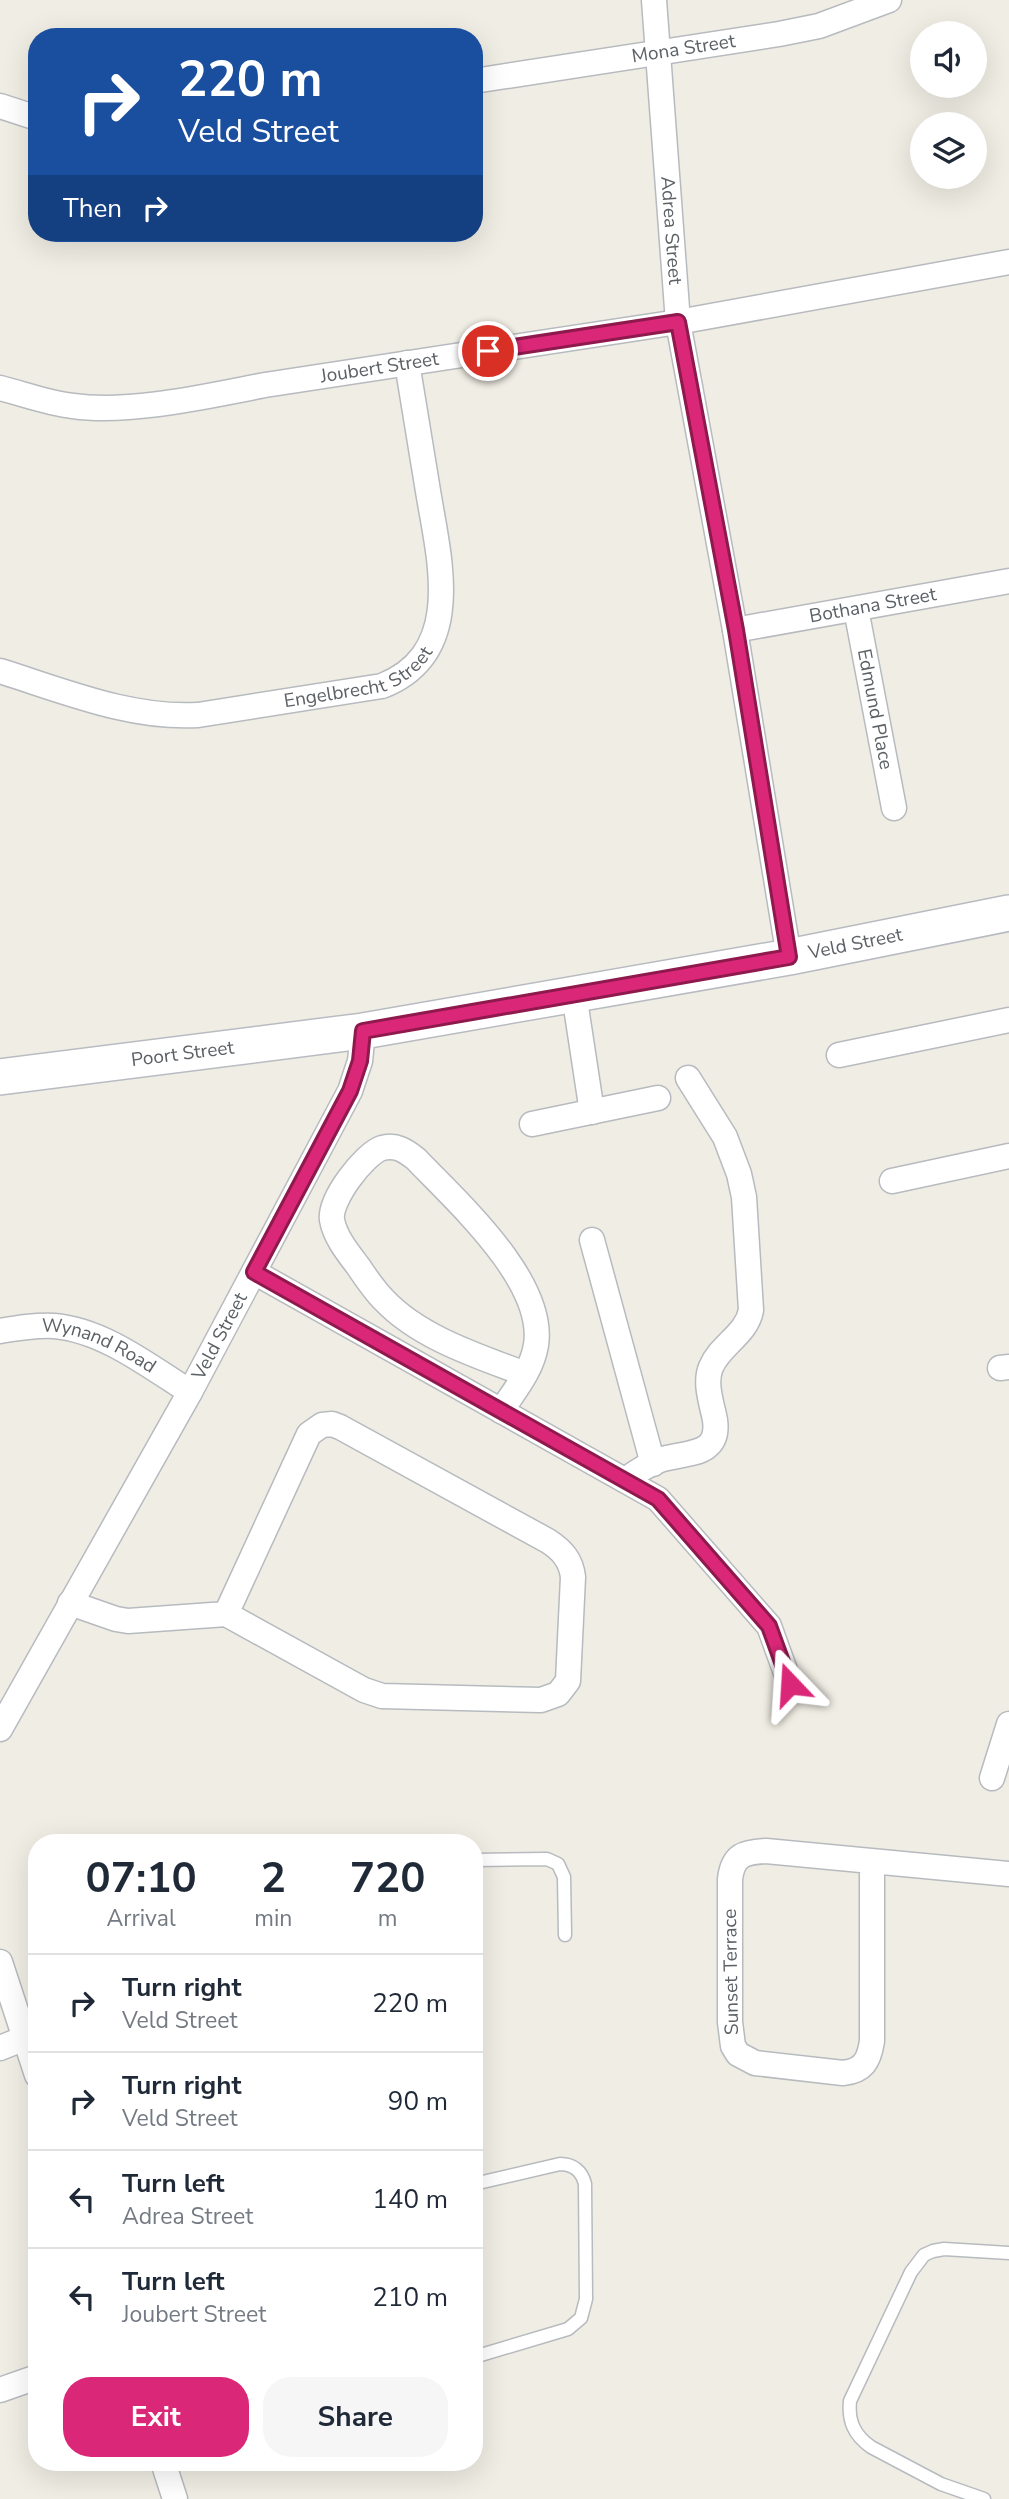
<!DOCTYPE html>
<html lang="en">
<head>
<meta charset="utf-8">
<style>
  body { margin:0; font-family:"Nunito Sans",sans-serif; background:#f6f6f7; color:#1f2937; height:100vh; display:flex; flex-direction:column; font-size:26px; white-space:nowrap }
  * { box-sizing:border-box; margin:0 }
  p { font-size:23px; color:#747a83 }
  .icon { flex:none; width:38px; height:38px; fill:none; stroke:currentColor; stroke-width:2; stroke-linecap:round; stroke-linejoin:round }
  .map { position:relative; flex:1; overflow:hidden }
  .sheet { position:absolute; left:28px; top:1834px; width:455px; height:637px; display:flex; flex-direction:column; background:#fff; border-radius:28px; box-shadow:0 7px 28px #0002 }
  .sheet>* { flex:none }
  .guide { position:absolute; left:28px; top:28px; width:455px; height:214px; border-radius:28px; box-shadow:0 7px 28px #0002; background:#1a4fa0; color:#fff; overflow:hidden }
  .controls { position:absolute; left:910px; top:21px; display:grid; gap:14px }
  .controls a { display:grid; place-items:center; width:77px; height:77px; border-radius:50%; background:#fff; box-shadow:0 7px 28px #0002; font-size:35px }
  .pin { position:absolute; display:grid; place-items:center; width:60px; height:60px; color:#fff; margin:-30px; border:4px solid #fff; border-radius:50%; box-shadow:0 2px 7px #0007 }
  .me { position:absolute; width:77px; margin:-38px; rotate:340deg; stroke-linejoin:round; filter:drop-shadow(0 0 5px #0008) }
  .turn { display:flex; align-items:center; gap:24px; height:147px; padding:0 35px; font-size:32px }
  .turn .icon { width:91px; height:91px; stroke-width:2.5 }
  .turn b { display:block; font-size:49px; line-height:60px }
  .then { display:flex; align-items:center; height:66px; padding:0 35px; background:#0003; gap:14px; font-size:26px }
  .eta { display:flex; justify-content:space-evenly; align-items:center; height:119px; text-align:center }
  .eta b { font-size:42px; font-weight:700; line-height:49px }
  .primary-button { display:flex; gap:14px; margin-top:auto; padding:14px 35px }
  .primary-button a { flex:1; height:80px; border-radius:28px; background:#db2777; color:#fff; font-size:28px; font-weight:700; line-height:80px; text-align:center }
  .primary-button a+a { background:#f6f6f7; color:#1f2937 }
  ul { padding:0; list-style:none }
  li { display:flex; align-items:center; gap:21px; height:98px; padding:0 35px; border-top:2px solid #e0e1e3 }
  li div { flex:1 }
  li b { display:block; font-size:26px }
  li em { font-style:normal }
  .map>svg:first-child { display:block }
  .lines { fill:none; stroke-linecap:round; stroke-linejoin:round }
  .lane-casing { stroke:#b7bbbf; stroke-width:15 }
  .street-casing { stroke:#b7bbbf; stroke-width:27 }
  .secondary-casing { stroke:#b8bcc2; stroke-width:38 }
  .lane { stroke:#fff; stroke-width:12 }
  .street { stroke:#fff; stroke-width:24 }
  .secondary { stroke:#fff; stroke-width:35 }
  .route-casing { stroke:#8e194d; stroke-width:18 }
  .route { stroke:#db2777; stroke-width:12 }
  .labels { text-anchor:middle; dominant-baseline:central; stroke-width:5; stroke-linejoin:round; paint-order:stroke }
  .street-label { font-size:19px; fill:#5c6166; stroke:#fff }
</style>
</head>
<body>
<div class="map">
<svg width="1009" height="2499" viewBox="0 0 1009 2499">
  <rect width="100%" height="100%" fill="#f0ede4"/>
  <g class="lines">
    <defs>
      <path id="lane" d="M474 1860 547 1859 558 1864 564 1877 565 1935
        M474 2184 560 2164C573 2164 582 2171 585 2184L586 2299 581 2318 568 2329 474 2357
        M984 2499 941 2484 871 2447C854 2435 848 2421 850 2401L911 2272 924 2255 933 2251 944 2249 1009 2253"/>
      <g id="street">
        <path id="s1" d="M654 0 678 322 735 630 789 957"/>
        <path id="s2" d="M474 81 779 34 819 26 889 0"/>
        <path d="M0 106 37 118"/>
        <path id="s3" d="M0 388C24 394 48 403 73 406 131 414 207 396 265 385L678 322 1009 262"/>
        <path id="s4" d="M856 609 894 808"/>
        <path id="s5" d="M735 630 1009 581"/>
        <path id="s6" d="M0 671C64 691 131 719 198 715L382 686C466 653 439 559 428 491 421 448 414 406 407 363"/>
        <path d="M574 994 592 1112"/>
        <path d="M839 1055 1009 1020"/>
        <path d="M532 1124 658 1098"/>
        <path d="M892 1181 1009 1156"/>
        <path d="M592 1240 653 1464"/>
        <path d="M254 1272 658 1499 769 1626 790 1684"/>
        <path id="s7" d="M0 1331C18 1328 36 1325 54 1326 103 1330 149 1366 190 1392"/>
        <path d="M1000 1368 1009 1367"/>
        <path d="M501 1411C515 1390 532 1370 536 1345 546 1281 456 1201 416 1159 406 1151 396 1144 382 1148 364 1154 329 1200 332 1220 335 1237 348 1253 358 1266 366 1278 374 1290 384 1300 420 1338 478 1356 525 1374"/>
        <path d="M625 1480C637 1472 649 1463 663 1459 688 1452 720 1456 715 1420 712 1404 704 1383 711 1367 720 1345 747 1334 751 1310L744 1197 739 1174 725 1137 688 1078"/>
        <path d="M70 1603 116 1619 128 1621 226 1614 364 1690 382 1696 541 1700 558 1694 568 1681 573 1577C571 1560 562 1550 548 1541L340 1427 332 1424 322 1425 309 1434 226 1614"/>
        <path id="s8" d="M0 1729 190 1392 350 1091 360 1061 363 1031"/>
        <path d="M992 1778 1009 1724"/>
        <path d="M872 1861V2041C869 2061 863 2071 843 2073L755 2063 738 2054 733 2046 730 2022V1879C733 1855 744 1852 766 1851L1009 1874"/>
        <path d="M0 1962 37 2075"/>
        <path d="M0 2048 25 2038"/>
        <path d="M0 2390 37 2377"/>
        <path d="M163 2462 175 2499"/>
      </g>
      <g id="secondary">
        <path id="s9" d="M0 1077 363 1031 789 957 1009 913"/>
      </g>
    </defs>
    <!-- lane casing -->
    <use href="#lane" class="lane-casing"/>
    <!-- street casing -->
    <use href="#street" class="street-casing"/>
    <!-- secondary casing -->
    <use href="#secondary" class="secondary-casing"/>
    <!-- lane -->
    <use href="#lane" class="lane"/>
    <!-- street -->
    <use href="#street" class="street"/>
    <!-- secondary -->
    <use href="#secondary" class="secondary"/>
  </g>
  <g class="lines">
    <defs>
      <path id="route" d="M488 351 678 322 736 630 789 957 363 1031 360 1061 350 1091 254 1272 658 1499 769 1626 790 1684"/>
    </defs>
    <!-- route casing -->
    <use href="#route" class="route-casing"/>
    <!-- route -->
    <use href="#route" class="route"/>
  </g>
  <g class="labels">
    <!-- street labels -->
    <g class="street-label">
      <text stroke="none"><textPath href="#s2" startOffset="212">Mona Street</textPath></text>
      <text stroke="none"><textPath href="#s1" startOffset="231">Adrea Street</textPath></text>
      <text stroke="none"><textPath href="#s3" startOffset="385">Joubert Street</textPath></text>
      <text stroke="none"><textPath href="#s5" startOffset="140">Bothana Street</textPath></text>
      <text stroke="none"><textPath href="#s6" startOffset="371">Engelbrecht Street</textPath></text>
      <text stroke="none"><textPath href="#s4" startOffset="102">Edmund Place</textPath></text>
      <text stroke="none"><textPath href="#s9" startOffset="866">Veld Street</textPath></text>
      <text stroke="none"><textPath href="#s9" startOffset="184">Poort Street</textPath></text>
      <text stroke="none"><textPath href="#s8" startOffset="450">Veld Street</textPath></text>
      <text stroke="none"><textPath href="#s7" startOffset="103">Wynand Road</textPath></text>
      <text transform="translate(731 1972) rotate(-91)">Sunset Terrace</text>
    </g>
  </g>
</svg>
<div class="controls">
<a><svg class="icon" aria-label="sound" viewBox="0 0 24 24"><path d="M4 9h4l5-4v14l-5-4H4zM17 9q2 3 0 6"/></svg></a>
<a><svg class="icon" aria-label="layers" viewBox="0 0 24 24"><path d="M12 4l9 5-9 5-9-5zM3 14l9 5 9-5"/></svg></a>
</div>
<div class="pin" style="left:488px;top:351px;background:#d93025"><svg class="icon" aria-label="arrive" viewBox="0 0 24 24"><path d="M6 21V4h12l-3 4 3 4H6"/></svg></div>
<svg class="me" style="left:790px;top:1684px" viewBox="-20 -20 40 40"><path d="M0-17L14 15 0 8-14 15z" fill="#db2777" stroke="#fff" stroke-width="4"/></svg>
<div class="guide">
<div class="turn"><svg class="icon" aria-label="right" viewBox="0 0 24 24"><path d="M7 20v-9h11M14 6l5 5-5 5"/></svg><div><b>220 m</b>Veld Street</div></div>
<div class="then">Then<svg class="icon" aria-label="right" viewBox="0 0 24 24"><path d="M7 20v-9h11M14 6l5 5-5 5"/></svg></div>
</div>
<section class="sheet">
<div class="eta">
<div><b>07:10</b><p>Arrival</p></div>
<div><b>2</b><p>min</p></div>
<div><b>720</b><p>m</p></div>
</div>
<ul>
<li><svg class="icon" aria-label="right" viewBox="0 0 24 24"><path d="M7 20v-9h11M14 6l5 5-5 5"/></svg><div><b>Turn right</b><p>Veld Street</p></div><em>220 m</em></li>
<li><svg class="icon" aria-label="right" viewBox="0 0 24 24"><path d="M7 20v-9h11M14 6l5 5-5 5"/></svg><div><b>Turn right</b><p>Veld Street</p></div><em>90 m</em></li>
<li><svg class="icon" aria-label="left" viewBox="0 0 24 24"><path d="M17 20v-9H6M10 6l-5 5 5 5"/></svg><div><b>Turn left</b><p>Adrea Street</p></div><em>140 m</em></li>
<li><svg class="icon" aria-label="left" viewBox="0 0 24 24"><path d="M17 20v-9H6M10 6l-5 5 5 5"/></svg><div><b>Turn left</b><p>Joubert Street</p></div><em>210 m</em></li>
</ul>
<div class="primary-button"><a>Exit</a><a>Share</a></div>
</section>
</div>
</body>
</html>
